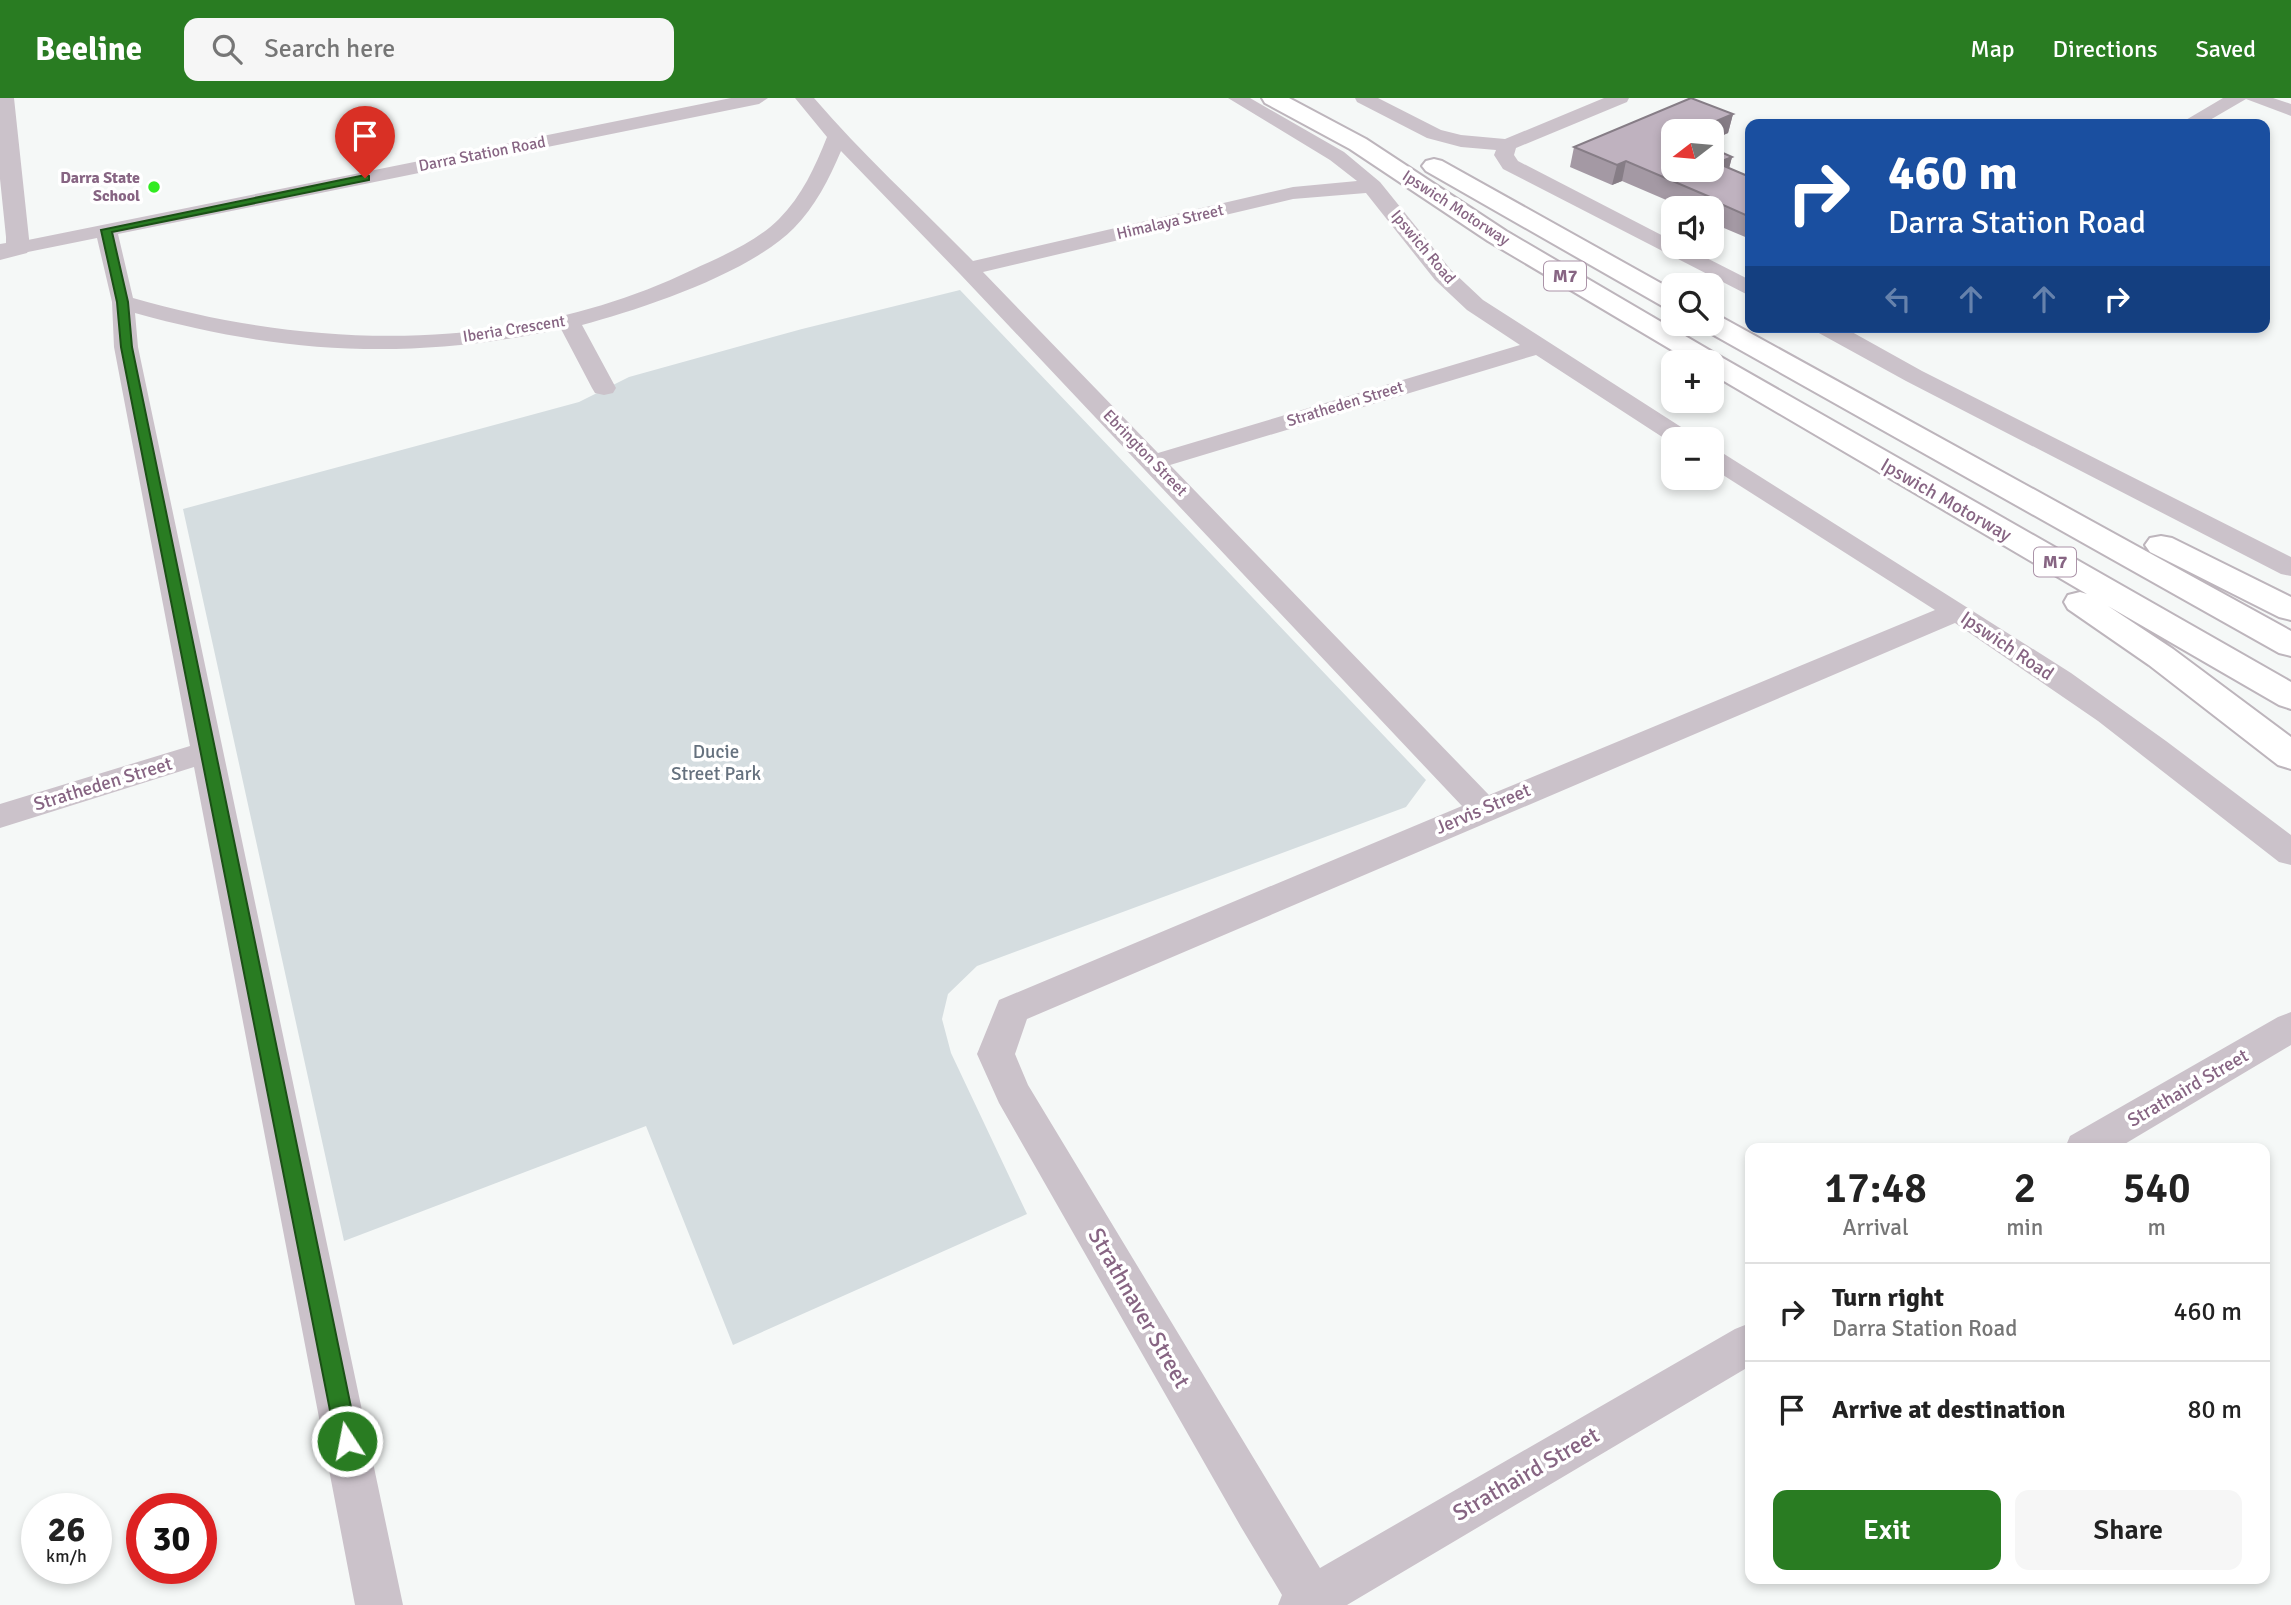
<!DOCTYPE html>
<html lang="en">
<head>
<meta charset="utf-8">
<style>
  body { margin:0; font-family:Signika,sans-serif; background:#f6f6f6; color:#222; height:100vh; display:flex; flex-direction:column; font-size:26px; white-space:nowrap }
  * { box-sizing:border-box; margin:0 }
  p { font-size:23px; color:#767676 }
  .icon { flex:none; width:38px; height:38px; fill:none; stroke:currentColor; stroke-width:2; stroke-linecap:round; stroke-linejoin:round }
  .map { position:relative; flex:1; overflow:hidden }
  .side { position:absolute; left:1745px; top:1045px; width:525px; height:441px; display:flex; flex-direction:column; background:#fff; border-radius:14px; box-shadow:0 4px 10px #0003 }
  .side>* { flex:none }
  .guide { position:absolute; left:1745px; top:21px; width:525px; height:214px; border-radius:14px; box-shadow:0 4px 10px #0003; background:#1a4fa0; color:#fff; overflow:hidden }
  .needle { width:46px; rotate:254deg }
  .fabs { position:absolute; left:1661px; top:21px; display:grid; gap:14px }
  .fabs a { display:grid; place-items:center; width:63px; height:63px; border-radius:14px; background:#fff; box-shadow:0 4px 10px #0003; font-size:35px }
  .speed { position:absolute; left:21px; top:1395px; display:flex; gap:14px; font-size:35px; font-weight:700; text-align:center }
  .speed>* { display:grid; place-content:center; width:91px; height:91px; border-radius:50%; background:#fff; box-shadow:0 4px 10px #0003; line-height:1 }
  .speed small { font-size:18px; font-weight:400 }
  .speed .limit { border:10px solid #d22; background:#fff; color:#111 }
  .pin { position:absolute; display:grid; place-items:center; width:60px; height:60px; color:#fff; margin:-72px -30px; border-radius:50% 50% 50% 0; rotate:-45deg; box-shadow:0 0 7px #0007 }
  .pin .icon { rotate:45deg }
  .me { position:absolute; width:77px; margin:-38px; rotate:349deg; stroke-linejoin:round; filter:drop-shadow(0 0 5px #0008) }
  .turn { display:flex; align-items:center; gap:24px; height:147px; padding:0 28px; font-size:32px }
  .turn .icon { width:91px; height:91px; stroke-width:2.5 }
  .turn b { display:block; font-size:49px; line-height:60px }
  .lanes { display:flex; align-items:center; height:66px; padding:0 28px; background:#0003; justify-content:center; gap:35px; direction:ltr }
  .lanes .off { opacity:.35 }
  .eta { display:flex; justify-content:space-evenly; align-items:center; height:119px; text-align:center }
  .eta b { font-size:42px; font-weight:600; line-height:49px }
  .button { display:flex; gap:14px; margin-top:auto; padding:14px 28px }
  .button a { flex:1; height:80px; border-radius:14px; background:#297c22; color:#fff; font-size:28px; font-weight:600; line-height:80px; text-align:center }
  .button a+a { background:#f6f6f6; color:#222 }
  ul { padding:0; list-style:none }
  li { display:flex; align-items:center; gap:21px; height:98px; padding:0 28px; border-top:2px solid #e0e0e0 }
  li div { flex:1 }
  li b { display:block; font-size:26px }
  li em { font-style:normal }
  header { display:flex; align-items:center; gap:42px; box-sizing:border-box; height:98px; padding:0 35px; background:#297c22; color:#fff }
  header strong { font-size:33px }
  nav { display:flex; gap:38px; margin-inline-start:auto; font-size:24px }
  .search { width:490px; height:63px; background:#f6f6f6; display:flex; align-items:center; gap:18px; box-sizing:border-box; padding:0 24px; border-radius:14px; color:#767676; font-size:26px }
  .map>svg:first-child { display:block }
  .green { fill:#d5dde0 }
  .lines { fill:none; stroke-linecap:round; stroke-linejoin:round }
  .motorway-casing { stroke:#bdb5bc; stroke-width:4 }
  .minor { fill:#cbc2ca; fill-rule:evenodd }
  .tertiary { fill:#cbc2ca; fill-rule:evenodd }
  .motorway { fill:#fff; fill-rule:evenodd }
  .wall { fill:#a499a4 }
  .shaded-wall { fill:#867d86 }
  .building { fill:#bfb2bf; stroke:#867d86; stroke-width:2 }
  .route { fill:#297c22; stroke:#1b5116; stroke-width:2 }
  .poi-dot { fill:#31eb21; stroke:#fff; stroke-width:2.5 }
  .labels { text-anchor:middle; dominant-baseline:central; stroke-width:7; stroke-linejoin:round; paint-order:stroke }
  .far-street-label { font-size:16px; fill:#876583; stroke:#fff }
  .far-poi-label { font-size:16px; font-weight:bold; fill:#876583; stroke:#fff; text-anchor:end }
  .shield { fill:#fff; stroke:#ab93a8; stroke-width:2 }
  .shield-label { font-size:18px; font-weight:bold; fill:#876583 }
  .street-label { font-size:19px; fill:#876583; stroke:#fff }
  .park-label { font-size:19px; fill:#65717e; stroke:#fff }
  .near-street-label { font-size:23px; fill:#876583; stroke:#fff }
</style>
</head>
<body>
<header>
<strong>Beeline</strong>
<div class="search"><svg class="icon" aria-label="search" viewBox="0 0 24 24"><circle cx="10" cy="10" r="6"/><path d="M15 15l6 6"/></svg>Search here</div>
<nav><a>Map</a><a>Directions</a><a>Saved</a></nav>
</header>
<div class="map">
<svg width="2291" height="1507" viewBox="0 0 2291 1507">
  <rect width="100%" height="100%" fill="#f5f8f7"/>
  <!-- green -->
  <path class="green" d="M960 192 1426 682 1406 709 977 868 948 896 942 921 951 955 1027 1116 733 1247 646 1028 344 1143 183 411 579 304 629 279 802 231Z"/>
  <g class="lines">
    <defs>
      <path id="motorway" d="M1262 0H1289L1366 41 1506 133 1721 259 2291 584V611L2279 607 2108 508 2173 551 2291 639V671L2278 667 2149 567 2068 511 2064 504 2068 497 2080 494 2087 496 1712 276V264H1692L1488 143 1350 51 1265 5Z
        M1434 61 1442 63 1673 192V211L1664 209 1426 73 1422 68 1426 63Z
        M1712 217 1721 219 2291 533V558L2279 555 1703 231 1699 226H1712Z
        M2161 438 2172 440 2291 499V522L2279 519 2150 454 2145 447 2150 440Z"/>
    </defs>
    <!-- motorway casing -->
    <use href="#motorway" class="motorway-casing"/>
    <!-- minor -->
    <path class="minor" d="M731 0H768L759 6 118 136 133 200C317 253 517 256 692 172 722 158 756 144 779 121 802 98 815 69 827 39L795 0H814C863 57 920 109 973 163L1293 89 1357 83 1330 62 1228 0H1250L1344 54 1380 84 1451 172 1483 202 1692 336 1696 341H1673V346L1536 257 1170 367 1489 697 1935 512 1712 370V351L1721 354 2071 575 2166 643 2291 737V767L2279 764 2098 623 1955 525 1027 921 1015 956 1028 987 1320 1470 1735 1231 1750 1225V1268L1347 1507H1278L1282 1497 1241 1429 999 1005 977 956 999 902 1462 708 960 176 841 53C829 81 815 109 794 130 750 175 642 211 582 227L616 290 613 295 604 297 595 295 592 290 561 231C411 263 282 256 135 215L138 249 403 1507H355L194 669 0 730V706L190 648 114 249 112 204 97 140 18 156 10 155 7 150 10 145 18 144ZM1366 95 1435 182 1467 212 1520 247 1158 355 983 174 1293 101Z
      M1355 0H1378L1441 32 1461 37 1505 41 1604 0H1629L1627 4 1516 50 1514 57 1518 63 1673 143V149H1685L1750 182V198L1503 71 1494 57 1496 52 1461 49 1427 40 1357 4Z
      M2223 0H2273L2291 6V18L2246 1 2203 26H2179Z
      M1814 229H1843L1922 273 2291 459V478L2281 476 1906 283 1817 234Z
      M2291 914V947L2118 1050H2065L2070 1038 2278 919Z"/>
    <!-- tertiary -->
    <path class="tertiary" d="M0 0H14L30 150 27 155 0 162V146L6 145V139L0 81Z"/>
    <!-- motorway -->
    <use href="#motorway" class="motorway"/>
  </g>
  <!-- wall -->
  <path class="wall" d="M1691 0 1733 16 1728 35 1712 42V33H1673V72H1712V50L1732 59 1729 70 1750 79V141L1712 125V110H1685L1622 83 1612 87 1570 69 1574 49Z"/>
  <!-- shaded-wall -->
  <path class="shaded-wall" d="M1733 16 1728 35 1712 42V33H1693Z
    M1732 59 1727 78 1717 65Z
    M1626 63 1622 83 1612 87 1617 67Z"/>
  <!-- building -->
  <path class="building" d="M1691 0 1733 16 1693 33H1673V72H1712V50L1732 59 1717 65 1750 79V119L1714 103 1717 102 1626 63 1617 67 1574 49Z"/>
  <!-- route -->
  <path class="route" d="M365 77 369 78V82L112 134 128 204 132 249 358 1343 354 1350 347 1353 339 1350 336 1343 121 249 117 204 101 132Z"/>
  <!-- markers -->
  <circle class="poi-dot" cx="154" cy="89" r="7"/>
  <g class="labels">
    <!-- far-street labels -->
    <g class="far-street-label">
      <text transform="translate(482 56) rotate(-11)">Darra Station Road</text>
      <text transform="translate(1456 110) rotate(33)">Ipswich Motorway</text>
      <text transform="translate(1170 124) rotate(-13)">Himalaya Street</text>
      <text transform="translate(1423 149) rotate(50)">Ipswich Road</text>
      <text transform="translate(514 231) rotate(-9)">Iberia Crescent</text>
      <text transform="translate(1345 306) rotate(-17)">Stratheden Street</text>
      <text transform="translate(1145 355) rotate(46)">Ebrington Street</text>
    </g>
    <!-- far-poi labels -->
    <g class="far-poi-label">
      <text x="140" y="80">Darra State<tspan x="140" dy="18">School</tspan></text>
    </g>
    <!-- shield labels -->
    <g class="shield">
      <rect x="1544" y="163.5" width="42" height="29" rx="5"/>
      <rect x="2034" y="449.5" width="42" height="29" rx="5"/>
    </g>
    <g class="shield-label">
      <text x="1565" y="178">M7</text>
      <text x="2055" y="464">M7</text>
    </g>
    <!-- street labels -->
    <g class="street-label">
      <text transform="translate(1946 402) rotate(30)">Ipswich Motorway</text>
      <text transform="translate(2007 548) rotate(34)">Ipswich Road</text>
      <text transform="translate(103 686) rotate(-17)">Stratheden Street</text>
      <text transform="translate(1483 711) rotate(-23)">Jervis Street</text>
      <text transform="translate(2188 990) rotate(-30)">Strathaird Street</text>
    </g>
    <!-- park labels -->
    <g class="park-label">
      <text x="716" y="654">Ducie<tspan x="716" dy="22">Street Park</tspan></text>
    </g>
    <!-- near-street labels -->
    <g class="near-street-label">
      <text transform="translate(1139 1210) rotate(60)">Strathnaver Street</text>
      <text transform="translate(1526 1376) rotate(-30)">Strathaird Street</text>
    </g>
  </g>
</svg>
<div class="fabs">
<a><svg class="needle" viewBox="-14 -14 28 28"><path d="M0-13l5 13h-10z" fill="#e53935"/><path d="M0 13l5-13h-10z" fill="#767676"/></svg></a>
<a><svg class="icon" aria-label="sound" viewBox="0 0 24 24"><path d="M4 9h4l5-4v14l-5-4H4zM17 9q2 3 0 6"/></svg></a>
<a><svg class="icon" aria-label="search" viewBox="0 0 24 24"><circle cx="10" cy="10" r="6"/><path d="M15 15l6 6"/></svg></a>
<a>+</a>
<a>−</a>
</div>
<div class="speed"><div>26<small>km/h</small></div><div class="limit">30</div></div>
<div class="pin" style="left:365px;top:80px;background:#d93025"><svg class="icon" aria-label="arrive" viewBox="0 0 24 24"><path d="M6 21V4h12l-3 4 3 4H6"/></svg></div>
<svg class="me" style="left:347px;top:1343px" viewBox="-20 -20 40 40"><circle r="17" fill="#297c22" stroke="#fff" stroke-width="3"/><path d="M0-11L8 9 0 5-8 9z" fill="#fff"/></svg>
<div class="guide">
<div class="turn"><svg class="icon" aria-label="right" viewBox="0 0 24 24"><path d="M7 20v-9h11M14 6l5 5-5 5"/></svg><div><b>460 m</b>Darra Station Road</div></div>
<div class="lanes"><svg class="icon off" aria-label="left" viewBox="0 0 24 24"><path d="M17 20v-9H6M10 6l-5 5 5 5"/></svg><svg class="icon off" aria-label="ahead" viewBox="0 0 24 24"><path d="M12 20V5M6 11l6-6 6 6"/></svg><svg class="icon off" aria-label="ahead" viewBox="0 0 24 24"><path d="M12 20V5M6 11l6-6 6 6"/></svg><svg class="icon" aria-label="right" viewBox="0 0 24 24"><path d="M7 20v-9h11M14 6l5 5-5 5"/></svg></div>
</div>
<section class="side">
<div class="eta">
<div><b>17:48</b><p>Arrival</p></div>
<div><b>2</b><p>min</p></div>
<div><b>540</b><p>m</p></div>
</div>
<ul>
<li><svg class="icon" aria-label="right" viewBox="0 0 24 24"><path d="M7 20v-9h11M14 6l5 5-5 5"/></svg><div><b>Turn right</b><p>Darra Station Road</p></div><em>460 m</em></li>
<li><svg class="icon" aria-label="arrive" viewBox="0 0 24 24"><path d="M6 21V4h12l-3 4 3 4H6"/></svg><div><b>Arrive at destination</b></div><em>80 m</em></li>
</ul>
<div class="button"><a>Exit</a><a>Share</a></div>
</section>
</div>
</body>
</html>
